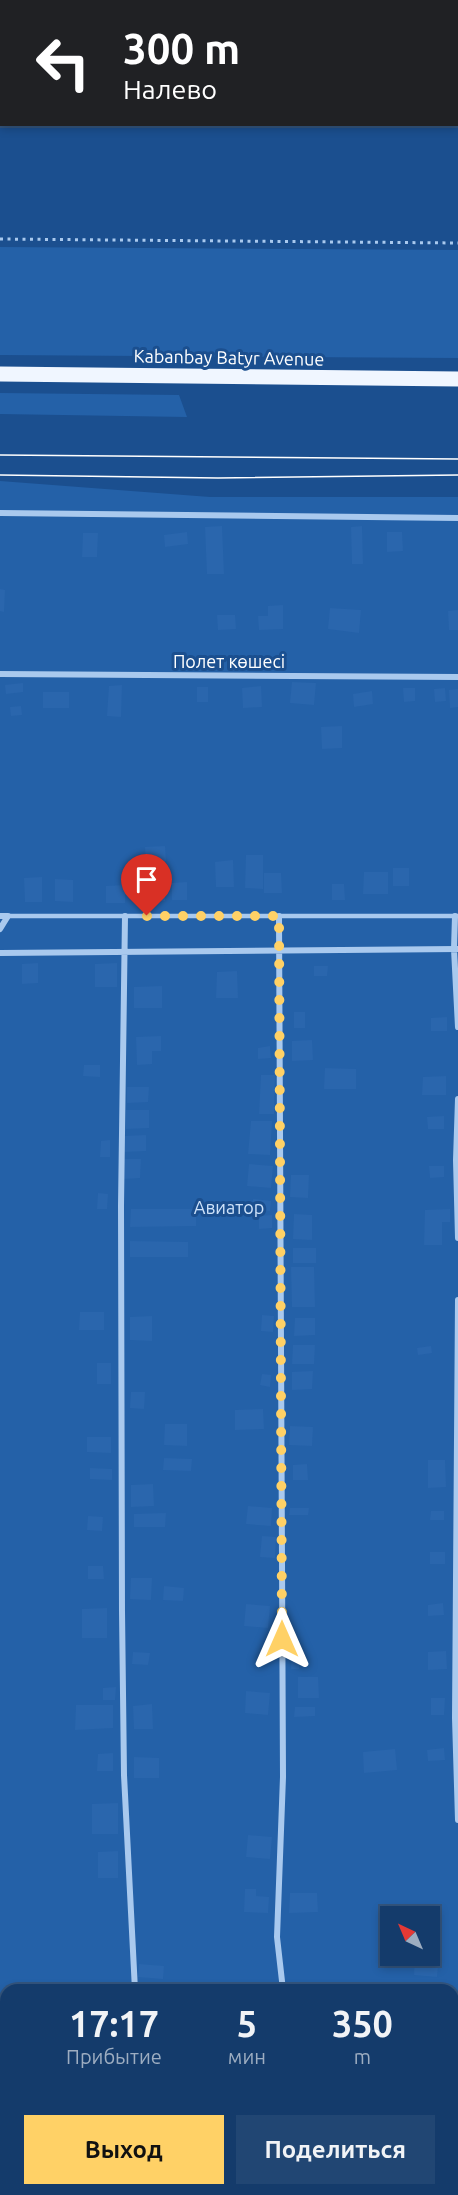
<!DOCTYPE html>
<html lang="ru">
<head>
<meta charset="utf-8">
<style>
  body { margin:0; font-family:Ubuntu,sans-serif; background:#214673; color:#f1f3f6; height:100vh; display:flex; flex-direction:column; font-size:22px; white-space:nowrap }
  * { box-sizing:border-box; margin:0 }
  p { font-size:20px; color:#9dadc1 }
  .icon { flex:none; width:33px; height:33px; fill:none; stroke:currentColor; stroke-width:2; stroke-linecap:round; stroke-linejoin:round }
  .map { position:relative; flex:1; overflow:hidden }
  .sheet { position:absolute; left:0px; top:1984px; width:459px; height:212px; display:flex; flex-direction:column; background:#143b6b; border-radius:18px 18px 0 0; box-shadow:0 3px 9px #0003,0 0 0 2px #33557e }
  .sheet>* { flex:none }
  .hud { position:absolute; left:0px; top:0px; width:459px; height:126px; box-shadow:0 3px 9px #0003,0 0 0 2px #33557e; background:#202124; color:#fff; overflow:hidden }
  .needle { width:39px; rotate:316deg }
  .fabs { position:absolute; left:380px; top:1906px; display:grid; gap:12px }
  .fabs a { display:grid; place-items:center; width:60px; height:60px; border-radius:0px; background:#143b6b; box-shadow:0 3px 9px #0003,0 0 0 2px #33557e; font-size:30px }
  .pin { position:absolute; display:grid; place-items:center; width:51px; height:51px; color:#fff; margin:-62px -26px; border-radius:50% 50% 50% 0; rotate:-45deg; box-shadow:0 0 6px #0007 }
  .pin .icon { rotate:45deg }
  .me { position:absolute; width:66px; margin:-33px; rotate:0deg; stroke-linejoin:round; filter:drop-shadow(0 0 4px #0008) }
  .turn { display:flex; align-items:center; gap:21px; height:126px; padding:0 24px; font-size:27px }
  .turn .icon { width:78px; height:78px; stroke-width:2.5 }
  .turn b { display:block; font-size:42px; line-height:51px }
  .eta { display:flex; justify-content:space-evenly; align-items:center; height:102px; text-align:center }
  .eta b { font-size:36px; font-weight:700; line-height:42px }
  .cta { display:flex; gap:12px; margin-top:auto; padding:12px 24px }
  .cta a { flex:1; height:69px; border-radius:0px; background:#ffd166; color:#111; font-size:24px; font-weight:700; line-height:69px; text-align:center }
  .cta a+a { background:#214673; color:#f1f3f6 }
  .map>svg:first-child { display:block }
  .green { fill:#2461a8; fill-rule:evenodd }
  .building { fill:#2a66ad }
  .lines { fill:none; stroke-linecap:round; stroke-linejoin:round }
  .path { stroke:#a9c9ee; stroke-width:3; stroke-dasharray:3 4.5; stroke-linecap:butt }
  .service { stroke:#a9c9ee; stroke-width:4.5 }
  .minor { stroke:#a9c9ee; stroke-width:6 }
  .primary { stroke:#f0f6ff; stroke-width:15 }
  .tram { stroke:#fff; stroke-width:1.5 }
  .route { stroke:#ffd166; stroke-width:10; stroke-dasharray:0 18 }
  .labels { text-anchor:middle; dominant-baseline:central; stroke-width:6; stroke-linejoin:round; paint-order:stroke }
  .street-label { font-size:18px; fill:#fff; stroke:#1b4f8f }
  .park-label { font-size:18px; fill:#cfe3fa; stroke:#1b4f8f }
</style>
</head>
<body>
<div class="map">
<svg width="458" height="2195" viewBox="0 0 458 2195">
  <rect width="100%" height="100%" fill="#1b4f8f"/>
  <!-- green -->
  <path class="green" d="M0 247 458 250V358L0 355Z
    M0 393 179 395 187 417 0 414Z
    M0 481 210 497H458V2195H0ZM390 1917H429V1956H390ZM6 1990H453V2190H6Z"/>
  <!-- building -->
  <path class="building" d="M222 526 224 574H207L205 527Z
    M362 526 363 564H352L351 527Z
    M187 532 188 544 165 547 164 535Z
    M387 532H402L403 551 387 552Z
    M83 533H98L97 557H82Z
    M0 589 5 590 4 612 0 611Z
    M283 605V629L259 630 258 616H268V606Z
    M330 608 361 610 359 633 328 629Z
    M458 610V630H449L448 611Z
    M217 615H235L236 629 218 630Z
    M292 682 316 683 314 705 290 703Z
    M23 683V692L6 694 5 685Z
    M122 685 121 717 107 716 109 686Z
    M261 686 262 707 243 708 242 688Z
    M197 687H208V702H197Z
    M403 688H415V701L404 702Z
    M445 688 446 701 435 702 434 689Z
    M458 689V707L450 708 449 690Z
    M372 691 373 704 354 707 353 694Z
    M43 692H69V708H43Z
    M21 706 22 715 11 716 10 707Z
    M342 726V748L322 749 321 727Z
    M165 846 166 861 146 863 145 847Z
    M246 855H263V889L245 888Z
    M233 860 234 887H216L215 862Z
    M393 868H409V886H393Z
    M364 872H388V894H363Z
    M264 873H281L282 893H264Z
    M42 877V902H25L24 878Z
    M55 879 73 880V902L55 901Z
    M140 882H165V901H139Z
    M187 882V900H172V883Z
    M332 884H344L345 900H332Z
    M125 885V903H106V886Z
    M38 963V983L22 984V964Z
    M117 963V987H95V964Z
    M314 966H328L327 976H314Z
    M237 971 238 998H216L217 972Z
    M162 986V1008H134V987Z
    M294 1012H305V1028H294Z
    M447 1017V1031H431V1018Z
    M161 1036V1051H152V1064L137 1065 136 1037Z
    M312 1040 313 1060 292 1061V1041Z
    M270 1046 271 1058 258 1059V1048Z
    M84 1065H100V1077L83 1076Z
    M325 1068 356 1069V1089H324Z
    M261 1075H275L274 1114H259Z
    M446 1076V1095H422L423 1077Z
    M127 1087H149L148 1102 127 1103Z
    M126 1110H149V1128L126 1129Z
    M444 1116V1129H428L427 1117Z
    M251 1121H272L270 1155 248 1154Z
    M146 1135V1151L124 1152 125 1136Z
    M110 1140V1157H100L101 1141Z
    M123 1159H141L140 1178 123 1179Z
    M249 1164 273 1166 271 1188 247 1186Z
    M429 1166H444V1177L430 1178Z
    M291 1175H309L308 1198 290 1197Z
    M98 1193 108 1194 107 1209H97Z
    M253 1199 271 1201 270 1211 252 1209Z
    M131 1209H196V1226L130 1227Z
    M450 1209V1222H442V1245H424L425 1210Z
    M294 1214 312 1215V1240L293 1239Z
    M272 1215V1228L259 1229V1216Z
    M130 1241 188 1242V1257H130Z
    M293 1248H316V1263H293Z
    M291 1267H314L315 1307H292Z
    M80 1312H104V1330H79Z
    M262 1315 274 1316 273 1332 261 1331Z
    M152 1316V1341L130 1340V1317Z
    M295 1318H315V1335L294 1336Z
    M293 1345H315L314 1364H292Z
    M431 1346 432 1353 418 1355 417 1348Z
    M97 1363H111V1384H97Z
    M313 1371 312 1389 292 1390V1372Z
    M262 1374 271 1375 270 1387 260 1385Z
    M131 1392H145L144 1409 130 1408Z
    M263 1409 264 1429 235 1430V1410Z
    M165 1424H187V1446L164 1445Z
    M290 1426 313 1427 312 1446 289 1445Z
    M87 1437H111V1453L87 1452Z
    M164 1458 192 1459 191 1471 163 1470Z
    M428 1460H445L446 1487 428 1488Z
    M307 1464 308 1480H293V1465Z
    M90 1468 112 1469V1480L90 1479Z
    M153 1484 154 1506 131 1507V1485Z
    M248 1506 272 1508 271 1526 246 1524Z
    M290 1508H309L308 1515H289Z
    M431 1511H444V1520H430Z
    M166 1513 165 1527H134V1514Z
    M88 1516 103 1517 102 1531 87 1530Z
    M262 1536 276 1537 275 1558 260 1557Z
    M430 1552H445V1564H430Z
    M88 1566H103L104 1579H88Z
    M131 1578H152L151 1600 130 1599Z
    M164 1586 184 1588 183 1601 163 1600Z
    M443 1603 444 1615 428 1616V1605Z
    M246 1604 270 1606 268 1628 244 1626Z
    M107 1608V1638H82V1609Z
    M292 1649H299V1669H291Z
    M446 1651 447 1669 428 1670V1652Z
    M133 1652 150 1653 148 1665 132 1664Z
    M298 1677H318L319 1698H298Z
    M116 1687 115 1700H103V1688Z
    M246 1691 270 1693 268 1715 245 1713Z
    M431 1698H445L444 1715H431Z
    M152 1704 153 1729H134L133 1706Z
    M76 1705H113V1728L75 1730Z
    M295 1707H315V1716L294 1717Z
    M444 1748 445 1760 428 1761 427 1750Z
    M395 1749 397 1770 364 1773 363 1752Z
    M113 1753V1771H97L98 1754Z
    M134 1757 159 1758V1778H134Z
    M118 1803V1834H92V1804Z
    M248 1835 272 1837 270 1859 246 1857Z
    M118 1851V1878H98V1852Z
    M245 1889H256V1896L269 1897 268 1913 244 1912Z
    M290 1893H317L318 1912 289 1913Z
    M429 1954 439 1955 437 1977 414 1975 415 1956Z
    M139 1964 164 1966 163 1979 138 1977Z
    M6 2004V2028L0 2029V2005Z
    M453 2166H458V2192H445V2190H453Z
    M66 2190H88V2195H65Z"/>
  <g class="lines">
    <!-- path -->
    <path class="path" d="M0 239 458 243"/>
    <!-- service -->
    <path class="service" d="M8 916H458
      M102 2195V2190"/>
    <!-- minor -->
    <path class="minor" d="M0 513 458 518
      M0 674 458 677
      M0 916H8L0 929
      M125 916 121 1206 122 1611 124 1775 135 1990
      M279 916 283 1777 277 1937 283 1990
      M455 916 454 949 458 1027
      M0 953 458 949
      M458 1099 456 1160 458 1238
      M458 1300 455 1718 458 1820
      M453 2071 458 2034
      M453 2088 458 2086
      M0 2118 6 2117
      M435 2190V2195
      M287 2195V2190"/>
    <!-- primary -->
    <path class="primary" d="M0 374 458 379"/>
    <!-- tram -->
    <path class="tram" d="M0 455 458 459
      M0 475 218 478 458 475"/>
  </g>
  <g class="lines">
    <!-- route -->
    <path class="route" d="M147 916H279L282 1639"/>
  </g>
  <g class="labels">
    <!-- street labels -->
    <g class="street-label">
      <text transform="translate(229 357) rotate(1)">Kabanbay Batyr Avenue</text>
      <text x="229" y="661">Полет көшесі</text>
    </g>
    <!-- park labels -->
    <g class="park-label">
      <text x="229" y="1207">Авиатор</text>
    </g>
  </g>
</svg>
<div class="fabs">
<a><svg class="needle" viewBox="-14 -14 28 28"><path d="M0-13l5 13h-10z" fill="#e53935"/><path d="M0 13l5-13h-10z" fill="#9dadc1"/></svg></a>
</div>
<div class="pin" style="left:147px;top:916px;background:#d93025"><svg class="icon" aria-label="arrive" viewBox="0 0 24 24"><path d="M6 21V4h12l-3 4 3 4H6"/></svg></div>
<svg class="me" style="left:282px;top:1639px" viewBox="-20 -20 40 40"><path d="M0-17L14 15 0 8-14 15z" fill="#ffd166" stroke="#fff" stroke-width="4"/></svg>
<div class="hud">
<div class="turn"><svg class="icon" aria-label="left" viewBox="0 0 24 24"><path d="M17 20v-9H6M10 6l-5 5 5 5"/></svg><div><b>300 m</b>Налево</div></div>
</div>
<section class="sheet">
<div class="eta">
<div><b>17:17</b><p>Прибытие</p></div>
<div><b>5</b><p>мин</p></div>
<div><b>350</b><p>m</p></div>
</div>
<div class="cta"><a>Выход</a><a>Поделиться</a></div>
</section>
</div>
</body>
</html>
